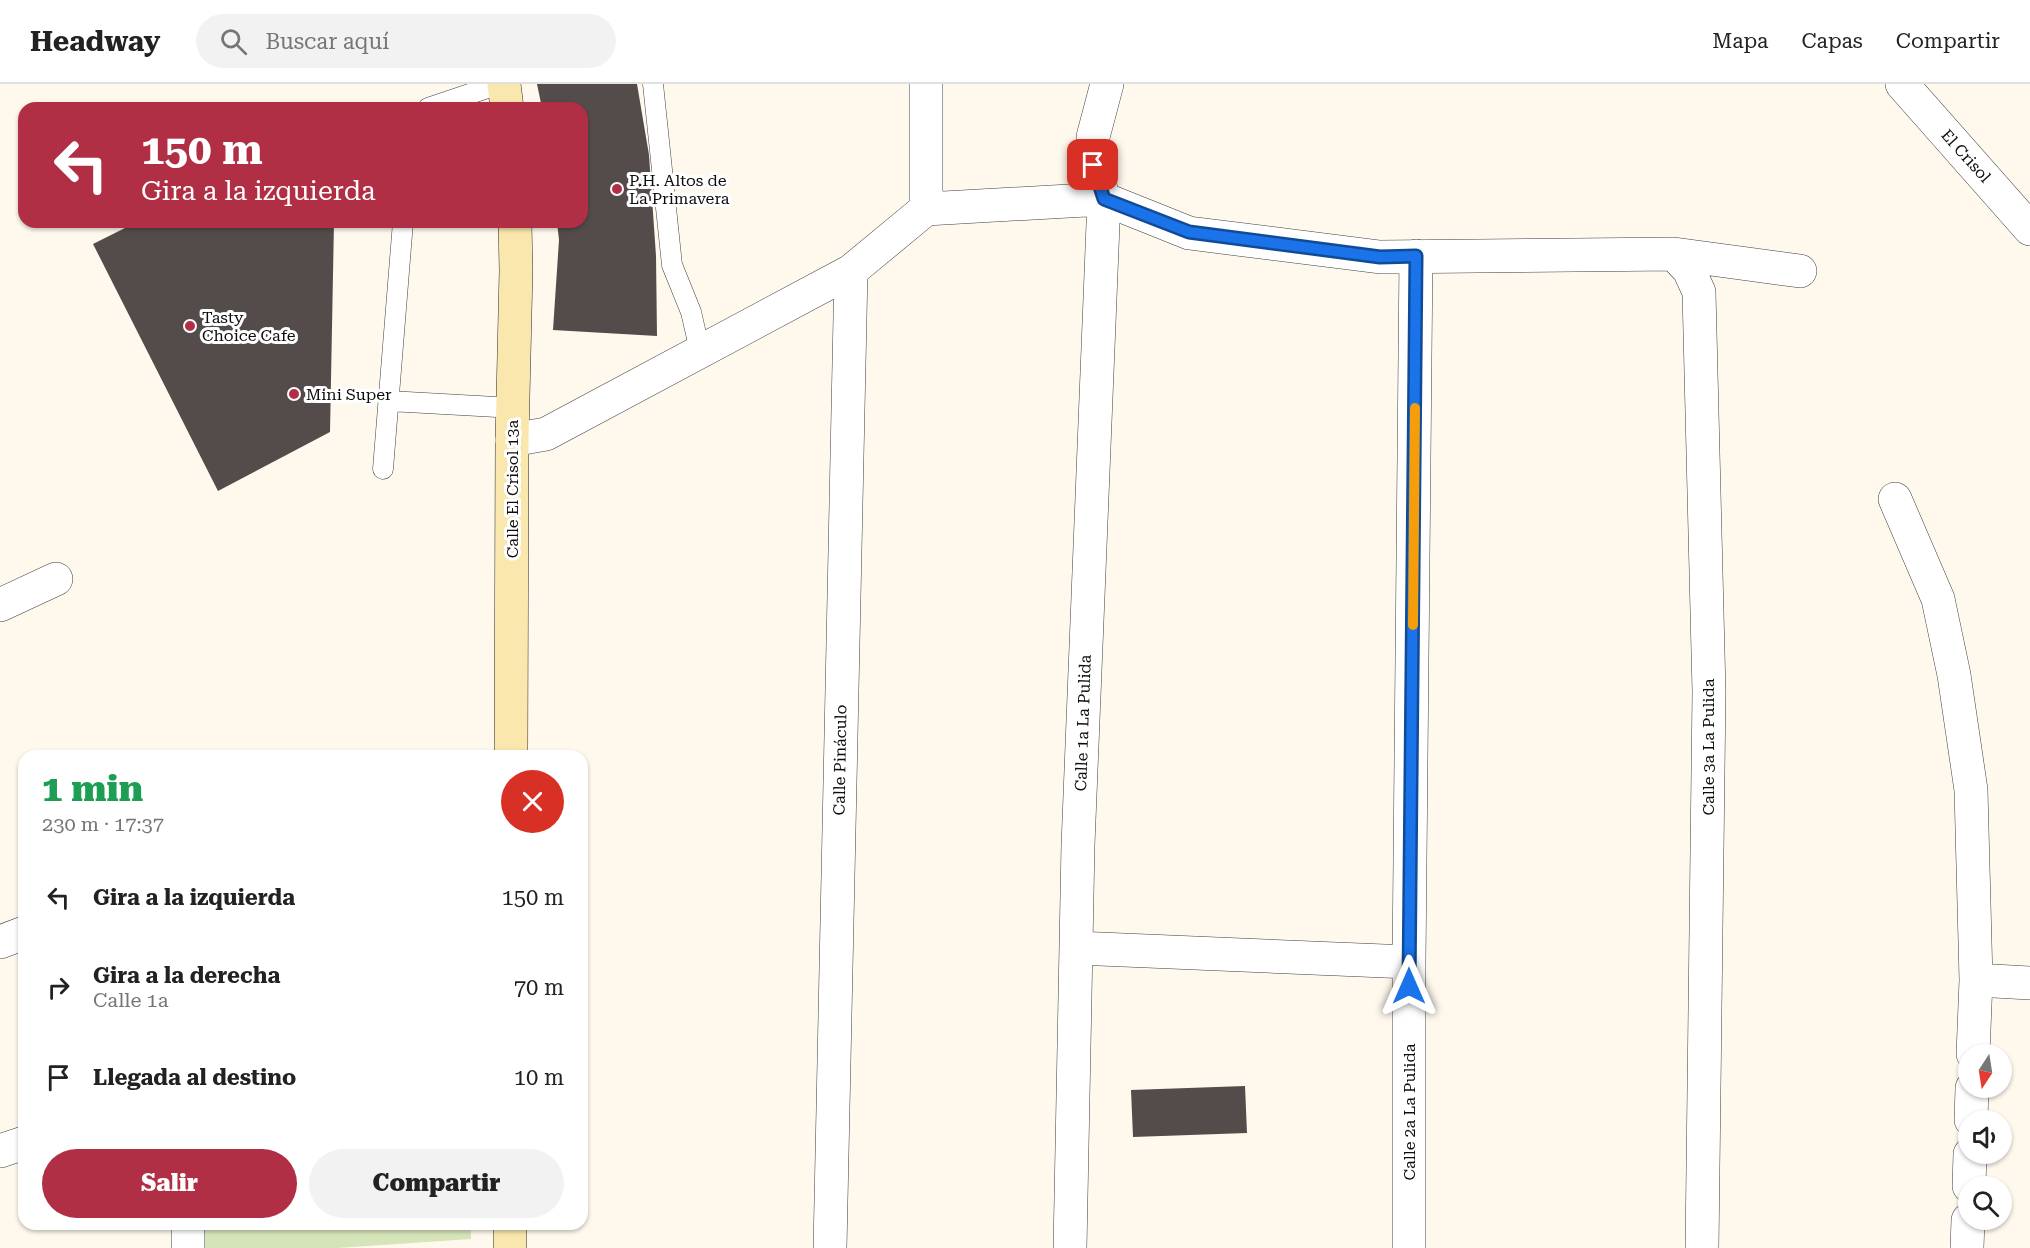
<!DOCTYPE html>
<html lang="es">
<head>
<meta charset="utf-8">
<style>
  body { margin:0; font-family:"Roboto Serif",serif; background:#f2f2f2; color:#222; height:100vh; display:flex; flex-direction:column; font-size:22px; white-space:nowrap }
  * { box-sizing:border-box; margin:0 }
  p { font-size:20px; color:#767676 }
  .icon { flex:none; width:33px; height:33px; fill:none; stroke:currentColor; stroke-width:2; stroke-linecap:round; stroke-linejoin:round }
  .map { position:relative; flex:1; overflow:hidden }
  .side { position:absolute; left:18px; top:666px; width:570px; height:480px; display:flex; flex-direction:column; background:#fff; border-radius:18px; box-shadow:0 2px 4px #0004 }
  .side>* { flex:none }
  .hud { position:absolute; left:18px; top:18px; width:570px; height:126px; border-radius:18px; box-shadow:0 2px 4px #0004; background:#b12f45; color:#fff; overflow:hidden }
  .needle { width:39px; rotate:192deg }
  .fabs { position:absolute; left:1958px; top:960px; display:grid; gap:12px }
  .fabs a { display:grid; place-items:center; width:54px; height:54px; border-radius:50%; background:#fff; box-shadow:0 2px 4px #0004; font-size:30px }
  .pin { position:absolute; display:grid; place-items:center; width:51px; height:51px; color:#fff; margin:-26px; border-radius:12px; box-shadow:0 3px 9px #0006 }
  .me { position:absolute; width:66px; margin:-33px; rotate:0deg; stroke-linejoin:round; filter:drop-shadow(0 0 4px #0008) }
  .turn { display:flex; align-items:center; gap:21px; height:126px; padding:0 24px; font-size:27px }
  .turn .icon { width:78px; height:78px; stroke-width:2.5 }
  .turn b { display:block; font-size:42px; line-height:51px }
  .round { display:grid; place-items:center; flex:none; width:63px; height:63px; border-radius:32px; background:#f2f2f2 }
  .head { display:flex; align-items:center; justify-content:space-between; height:102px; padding:0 24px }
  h1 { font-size:36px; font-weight:800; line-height:45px; color:#1e9e55 }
  .button { display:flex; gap:12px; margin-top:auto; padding:12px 24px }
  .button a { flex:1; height:69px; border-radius:36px; background:#b12f45; color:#fff; font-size:24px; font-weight:800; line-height:69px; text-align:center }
  .button a+a { background:#f2f2f2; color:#222 }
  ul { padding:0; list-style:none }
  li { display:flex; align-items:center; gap:18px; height:90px; padding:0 24px }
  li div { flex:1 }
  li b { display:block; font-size:22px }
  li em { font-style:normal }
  header { display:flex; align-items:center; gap:36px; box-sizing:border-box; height:84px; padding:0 30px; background:#fff; border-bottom:2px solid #e0e0e0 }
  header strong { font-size:28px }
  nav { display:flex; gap:33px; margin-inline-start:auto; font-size:21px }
  .search { width:420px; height:54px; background:#f2f2f2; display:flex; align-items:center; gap:15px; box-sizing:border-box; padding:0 21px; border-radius:33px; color:#767676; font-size:22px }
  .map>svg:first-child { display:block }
  .green { fill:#d6e5b9 }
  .building { fill:#544c4a }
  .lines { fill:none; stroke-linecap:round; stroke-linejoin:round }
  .lane-casing { stroke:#3f3f3f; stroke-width:21 }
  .street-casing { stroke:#3f3f3f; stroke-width:34 }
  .secondary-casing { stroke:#2e2e2e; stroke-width:34 }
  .lane { stroke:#fff; stroke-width:20 }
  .street { stroke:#fff; stroke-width:33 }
  .secondary { stroke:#f9e7ad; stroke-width:33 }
  .route-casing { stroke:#114b97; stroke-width:15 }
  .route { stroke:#1a73e8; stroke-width:10 }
  .slow { stroke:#f59e0b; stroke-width:10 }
  .poi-dot { fill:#b12f45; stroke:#fff; stroke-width:2 }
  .labels { text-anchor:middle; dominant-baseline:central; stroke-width:6; stroke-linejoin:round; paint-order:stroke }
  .street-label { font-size:16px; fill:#0c0c0c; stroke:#fff }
  .poi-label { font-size:16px; fill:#0c0c0c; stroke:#fff; text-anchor:start }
</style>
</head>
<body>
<header>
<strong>Headway</strong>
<div class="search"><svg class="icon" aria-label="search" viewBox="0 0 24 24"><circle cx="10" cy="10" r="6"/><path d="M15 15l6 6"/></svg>Buscar aquí</div>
<nav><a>Mapa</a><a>Capas</a><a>Compartir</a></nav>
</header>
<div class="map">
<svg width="2030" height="1164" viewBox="0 0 2030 1164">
  <rect width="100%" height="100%" fill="#fef8ed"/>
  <!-- green -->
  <path class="green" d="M203 1140H471V1155L337 1164H202Z"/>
  <!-- building -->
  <path class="building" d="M537 0H637L649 71 656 172 657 252 553 246 559 156 557 138H582V24H542Z
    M137 138H334L330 348 218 407 93 160Z
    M1245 1002 1247 1049 1133 1053 1131 1006Z"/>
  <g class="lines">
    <defs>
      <path id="lane" d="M653 0 672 181 691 228 700 267
        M428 24 499 0
        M389 317 513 324
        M383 385 403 138"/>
      <path id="street" d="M1902 0 2030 145
        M926 125V0
        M1674 170 1689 186 1699 208 1709 608 1702 1164
        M512 356 546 350 851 187 926 125 1104 115 1189 149 1380 173 1674 170 1800 187
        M1895 415 1938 515 1954 591 1971 706 1976 896 1973 970
        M0 521 56 495
        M0 858 24 849
        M1076 864 1409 878
        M1976 896 2030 899
        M1971 1036 1972 1004
        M0 1067 24 1059
        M1969 1102 1970 1070
        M188 1140V1164
        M830 1164 851 187
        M1070 1164 1078 761 1104 115 1093 80V53L1107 0
        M1409 1164V878L1416 172
        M1967 1164 1968 1136"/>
      <path id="secondary" d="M504 0 507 24
        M511 672 512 356 516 187 515 138
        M510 1164V1140"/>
    </defs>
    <!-- lane casing -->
    <use href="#lane" class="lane-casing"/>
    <!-- street casing -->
    <use href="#street" class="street-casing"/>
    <!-- secondary casing -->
    <use href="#secondary" class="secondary-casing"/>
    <!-- lane -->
    <use href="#lane" class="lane"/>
    <!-- street -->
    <use href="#street" class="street"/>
    <!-- secondary -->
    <use href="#secondary" class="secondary"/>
  </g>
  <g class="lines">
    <defs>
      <path id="route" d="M1093 81 1104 115 1189 148 1380 173 1416 172 1409 902"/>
    </defs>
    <!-- route casing -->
    <use href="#route" class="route-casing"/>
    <!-- route -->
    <use href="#route" class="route"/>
    <!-- slow -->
    <path class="slow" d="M1413 541 1415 324"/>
  </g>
  <!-- markers -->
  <g class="poi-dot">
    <circle cx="617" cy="105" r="6"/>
    <circle cx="190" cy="242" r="6"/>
    <circle cx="294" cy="310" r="6"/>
  </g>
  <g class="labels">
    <!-- street labels -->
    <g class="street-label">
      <text transform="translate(1966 72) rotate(48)">El Crisol</text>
      <text transform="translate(512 405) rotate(-90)">Calle El Crisol 13a</text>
      <text transform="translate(1083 639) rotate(-88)">Calle 1a La Pulida</text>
      <text transform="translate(1708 663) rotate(-90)">Calle 3a La Pulida</text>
      <text transform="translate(840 676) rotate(-89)">Calle Pináculo</text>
      <text transform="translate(1409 1028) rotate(-90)">Calle 2a La Pulida</text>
    </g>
    <!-- poi labels -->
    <g class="poi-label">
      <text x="629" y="96">P.H. Altos de<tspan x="629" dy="18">La Primavera</tspan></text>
      <text x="202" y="233">Tasty<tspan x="202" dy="18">Choice Cafe</tspan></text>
      <text x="306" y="310">Mini Super</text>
    </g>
  </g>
</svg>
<div class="fabs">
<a><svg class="needle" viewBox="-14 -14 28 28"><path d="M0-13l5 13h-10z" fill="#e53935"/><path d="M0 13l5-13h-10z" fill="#767676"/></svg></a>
<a><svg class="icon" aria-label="sound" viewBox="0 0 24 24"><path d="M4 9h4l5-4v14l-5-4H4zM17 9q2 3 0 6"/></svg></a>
<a><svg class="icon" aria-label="search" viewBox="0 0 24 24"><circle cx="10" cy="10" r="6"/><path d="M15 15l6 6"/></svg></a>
</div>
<div class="pin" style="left:1093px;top:81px;background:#d93025"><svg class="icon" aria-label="arrive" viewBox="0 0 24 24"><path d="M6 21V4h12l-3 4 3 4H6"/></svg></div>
<svg class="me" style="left:1409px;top:902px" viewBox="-20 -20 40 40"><path d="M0-17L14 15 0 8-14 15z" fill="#1a73e8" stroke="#fff" stroke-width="4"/></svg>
<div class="hud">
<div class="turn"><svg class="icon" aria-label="left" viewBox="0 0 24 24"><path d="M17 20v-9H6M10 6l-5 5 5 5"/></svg><div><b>150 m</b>Gira a la izquierda</div></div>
</div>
<section class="side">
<div class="head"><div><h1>1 min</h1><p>230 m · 17:37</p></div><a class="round" style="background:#d93025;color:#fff"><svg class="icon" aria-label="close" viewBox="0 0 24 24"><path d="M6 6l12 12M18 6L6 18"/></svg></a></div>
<ul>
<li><svg class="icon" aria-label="left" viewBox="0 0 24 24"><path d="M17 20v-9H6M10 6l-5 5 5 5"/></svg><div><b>Gira a la izquierda</b></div><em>150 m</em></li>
<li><svg class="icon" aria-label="right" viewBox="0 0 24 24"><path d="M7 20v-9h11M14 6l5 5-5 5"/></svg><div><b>Gira a la derecha</b><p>Calle 1a</p></div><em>70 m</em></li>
<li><svg class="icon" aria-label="arrive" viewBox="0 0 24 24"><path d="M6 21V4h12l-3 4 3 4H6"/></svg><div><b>Llegada al destino</b></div><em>10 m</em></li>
</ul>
<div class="button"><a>Salir</a><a>Compartir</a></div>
</section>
</div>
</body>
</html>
